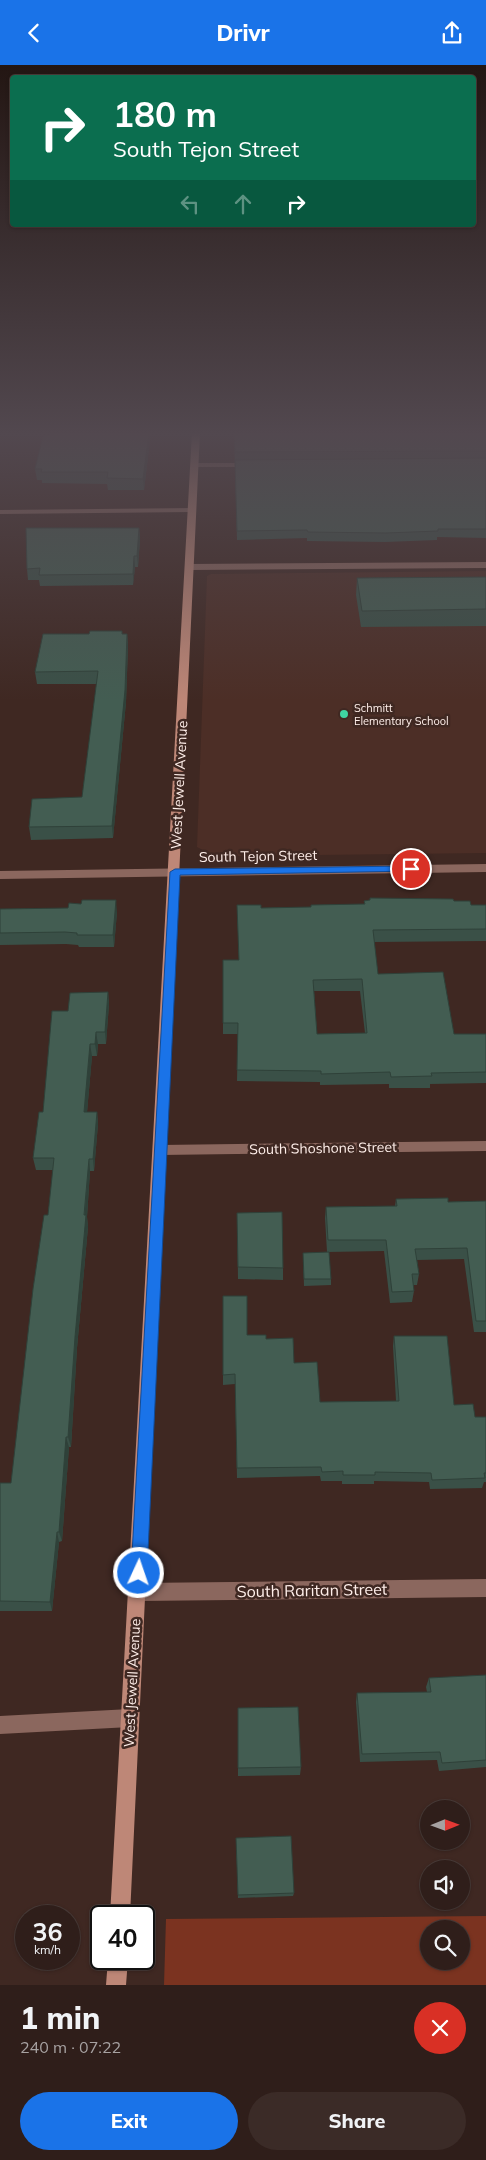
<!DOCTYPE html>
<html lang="en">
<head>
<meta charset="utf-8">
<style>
  body { margin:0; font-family:Mulish,sans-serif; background:#3b2b27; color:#f1f3f6; height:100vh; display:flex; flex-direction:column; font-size:19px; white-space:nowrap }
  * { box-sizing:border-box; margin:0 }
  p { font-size:16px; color:#a7a2a2 }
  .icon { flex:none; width:28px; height:28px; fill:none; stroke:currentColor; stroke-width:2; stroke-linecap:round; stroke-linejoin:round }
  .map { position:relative; height:1920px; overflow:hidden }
  .details { display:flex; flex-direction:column; background:#2f1e1a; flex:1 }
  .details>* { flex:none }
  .guide { position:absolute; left:10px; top:10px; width:466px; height:152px; border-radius:5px; box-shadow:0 1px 4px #0004,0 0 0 1px #4a3c39; background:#0b6e4f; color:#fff; overflow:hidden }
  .needle { width:32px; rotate:89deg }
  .fabs { position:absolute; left:420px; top:1735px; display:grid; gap:10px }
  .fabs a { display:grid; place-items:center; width:50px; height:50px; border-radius:50%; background:#2f1e1a; box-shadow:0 1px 4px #0004,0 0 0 1px #4a3c39; font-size:25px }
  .speed { position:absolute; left:15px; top:1840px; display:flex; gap:10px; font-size:25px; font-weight:700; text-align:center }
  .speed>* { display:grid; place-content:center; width:65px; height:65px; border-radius:50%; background:#2f1e1a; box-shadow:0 1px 4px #0004,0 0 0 1px #4a3c39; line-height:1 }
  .speed small { font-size:12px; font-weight:400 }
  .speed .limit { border:2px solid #111; border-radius:8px; background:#fff; color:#111 }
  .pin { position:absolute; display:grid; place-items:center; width:42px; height:42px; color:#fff; margin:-21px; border:2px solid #fff; border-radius:50%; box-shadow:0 1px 5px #0007 }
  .me { position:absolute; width:55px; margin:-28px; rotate:3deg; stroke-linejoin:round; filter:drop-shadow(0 0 4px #0008) }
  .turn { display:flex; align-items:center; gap:18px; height:105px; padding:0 20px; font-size:22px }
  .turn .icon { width:65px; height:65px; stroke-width:2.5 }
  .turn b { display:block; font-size:35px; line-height:42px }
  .lanes { display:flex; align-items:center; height:48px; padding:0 20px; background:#0003; justify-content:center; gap:25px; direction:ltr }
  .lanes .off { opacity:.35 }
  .round { display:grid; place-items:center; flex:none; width:52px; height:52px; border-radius:26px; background:#3b2b27 }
  .head { display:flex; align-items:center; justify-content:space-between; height:85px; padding:0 20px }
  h1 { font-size:30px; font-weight:800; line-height:38px }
  .action { display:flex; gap:10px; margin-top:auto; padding:10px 20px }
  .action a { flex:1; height:58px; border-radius:30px; background:#1a73e8; color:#fff; font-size:20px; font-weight:800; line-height:58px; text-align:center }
  .action a+a { background:#3b2b27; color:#f1f3f6 }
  header { display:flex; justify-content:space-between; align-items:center; height:65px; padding:0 20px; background:#1a73e8; color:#fff; font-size:22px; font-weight:800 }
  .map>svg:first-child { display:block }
  .built { fill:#4c2e26 }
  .green { fill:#7b3320; fill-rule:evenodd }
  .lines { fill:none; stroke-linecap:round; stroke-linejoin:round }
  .street { fill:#8b675e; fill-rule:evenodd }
  .secondary { fill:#be8777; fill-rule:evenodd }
  .wall { fill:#3a5047; fill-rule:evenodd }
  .shaded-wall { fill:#2f4139 }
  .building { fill:#435d52; stroke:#2f4139; fill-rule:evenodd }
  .route { fill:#1a73e8; stroke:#114b97 }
  .poi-dot { fill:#3fd4a2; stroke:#3f2822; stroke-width:2 }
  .labels { text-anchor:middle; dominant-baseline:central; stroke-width:5; stroke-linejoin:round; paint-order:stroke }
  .far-poi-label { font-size:11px; fill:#ffefea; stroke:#3f2822; text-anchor:start }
  .street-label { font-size:14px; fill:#ffefea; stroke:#3f2822 }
  .near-street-label { font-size:16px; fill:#ffefea; stroke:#3f2822 }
</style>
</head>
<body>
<header><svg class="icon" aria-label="back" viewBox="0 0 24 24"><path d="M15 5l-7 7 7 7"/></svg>Drivr<svg class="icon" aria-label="share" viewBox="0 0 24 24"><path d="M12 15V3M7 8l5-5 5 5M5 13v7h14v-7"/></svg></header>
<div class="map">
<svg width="486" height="1920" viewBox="0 0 486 1920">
  <rect width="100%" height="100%" fill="#3f2822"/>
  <!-- built -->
  <path class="built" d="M486 506V788L224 791 211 789 197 782 207 511 211 509Z"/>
  <!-- green -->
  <path class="green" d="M486 1851V1920H164L166 1854ZM429 1864H461V1896H429Z"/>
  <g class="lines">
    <!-- street -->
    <path class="street" d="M192 398H251L255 400 251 402H195L191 400Z
      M195 443V447H192L0 449V445Z
      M486 497V503L189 505 185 502 189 499Z
      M486 799V807L0 814V806Z
      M486 1076V1086L160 1090 155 1089 153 1085 155 1081 160 1080Z
      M486 1514V1532L138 1536 132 1533 129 1527 132 1521 138 1518Z
      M130 1644 137 1646 139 1653 137 1660 130 1662 0 1669V1651Z"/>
    <!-- secondary -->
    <path class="secondary" d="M192 367H200L130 1851H110Z
      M108 1894H128L126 1920H106Z"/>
  </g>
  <!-- wall -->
  <path class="wall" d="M151 367 144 425H108L107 419 42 418V415H37L35 404Z
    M234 367H486V473L437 472V475L385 477 307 476V473L237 475Z
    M139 463 140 474 138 502H135L133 520 40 521 39 515H28L27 504Z
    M486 512V561L361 562 356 530 357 513Z
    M122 569H127L128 581 126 637 113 773 31 775 29 762 82 732 97 619H37L35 607Z
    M370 833 454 836 471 840H486V876L374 877 378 909 454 969H486V1018L430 1019V1023H389V1019L320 1020V1017L237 1016 238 969H223V895H239L237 840 261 843 311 842 364 839V836L370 835ZM314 926H360L365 968 317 969Z
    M0 844 117 847 114 882H79L78 880 66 879 0 880Z
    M108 927 109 939 106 979H98L97 991H92L87 1047H97L98 1059 94 1106H90L87 1152 88 1162 77 1283 71 1382H69L62 1476 59 1477 52 1546H0V1418H11L48 1150 53 1105H36L33 1093 43 1047 68 946Z
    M396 1134 448 1137 486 1136V1267H474L464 1194 417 1195 419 1209 417 1220H413L414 1226 412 1237 390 1238 384 1186 327 1187 325 1153 326 1142 395 1141Z
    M237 1148 283 1203V1215L238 1214Z
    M303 1188 331 1214V1220L304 1221Z
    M223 1231 247 1270 266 1274 294 1298 320 1337 396 1336 393 1281 394 1271 454 1340 475 1352H486V1417H484L482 1423 430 1424 429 1417 374 1416V1419H342V1416H321L320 1411 237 1413 235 1319 223 1320Z
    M486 1610V1702L439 1706 437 1695 360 1697 356 1637 357 1628 427 1627 426 1622 429 1613Z
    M238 1643 301 1702 300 1710 238 1711Z
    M236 1773 294 1828 293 1831 238 1833Z"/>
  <!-- shaded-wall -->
  <path class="shaded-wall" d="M149 367H151L144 425 143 414Z
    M139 463 140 474 138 502 137 491Z
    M134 491 135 502 133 520V509Z
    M127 569 128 581 126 637 113 773 112 761Z
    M116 835 117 847 114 882 113 870Z
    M108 927 109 939 106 979 105 967Z
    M96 967 98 979 97 991 95 979Z
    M90 979 92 991 86 1059 84 1047Z
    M97 1047 98 1059 94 1106 93 1094Z
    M89 1094 90 1106 87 1152 88 1162 77 1283 71 1382 68 1372 75 1272Z
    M66 1372 69 1382 62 1476 59 1467Z
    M57 1467 59 1477 52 1546 50 1537Z"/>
  <!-- building -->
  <path class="building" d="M52 367H149L143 414 107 413 108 407H41L42 404H35L43 371 52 370Z
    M234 367H486V386L235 387Z
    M486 393V464H438V466L386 468 308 467 307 465 237 466 235 395Z
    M26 463H139L137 491H134L133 509 39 510 40 503 27 504Z
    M486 512V544L362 546 357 513Z
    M90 566H122V569H127L125 625 112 761 29 762 32 734 82 732 98 606 35 607 43 569H89Z
    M370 833 453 834 454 836H470L471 840H486V864L373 865 378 909 443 907 454 969H486V1007L431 1008 432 1011 391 1012 390 1007 321 1009V1006L237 1005 238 958H223V895H239L237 840H261V843L311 842V840L365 839 364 836 370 835ZM362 914 367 968 317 969 313 915Z
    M82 835H116L113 870H77V868L65 867 0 868V844L68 843 69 838 81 839Z
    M108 927 105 967H96L95 979H90L84 1047H97L93 1094H89L84 1150H86L75 1272 68 1372H66L59 1467H57L50 1537 0 1536V1418H11L33 1224 44 1150H48L54 1093H33L39 1047H43L52 946H68L70 928Z
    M448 1133V1137L486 1136V1256H476L467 1183 415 1184 419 1209H412L414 1226 392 1227 386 1175H328L326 1142 397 1141 396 1134Z
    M282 1147 283 1203 238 1202 237 1148Z
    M329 1187 331 1214H304L303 1188Z
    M223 1231H247V1270H266V1274L293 1273 294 1298 317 1297 320 1337 399 1336 394 1271H447L454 1340 473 1339 475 1352H486V1408H484L485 1413 432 1415 431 1408 375 1407V1410H343V1406L322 1407 321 1402 237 1403 235 1309 223 1310Z
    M486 1610V1695L442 1698 440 1687 362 1689 357 1628 431 1627 429 1613Z
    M298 1642 301 1702 238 1703V1643Z
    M291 1771 294 1828 238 1830 236 1773Z"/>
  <!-- sky -->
  <linearGradient id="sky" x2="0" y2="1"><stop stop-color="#231613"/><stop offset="0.58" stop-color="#52484f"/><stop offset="1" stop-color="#52484f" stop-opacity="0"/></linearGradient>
  <rect width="486" height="636" fill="url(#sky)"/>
  <!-- route -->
  <path class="route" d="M411 801 415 802V806L180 810 147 1508 144 1514 139 1516 133 1514 131 1508 170 807 175 804Z"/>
  <!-- markers -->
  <circle class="poi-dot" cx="344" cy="649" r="5"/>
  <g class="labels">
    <!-- far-poi labels -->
    <g class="far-poi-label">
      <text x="354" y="643">Schmitt<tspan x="354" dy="13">Elementary School</tspan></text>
    </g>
    <!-- street labels -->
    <g class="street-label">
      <text transform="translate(179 720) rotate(-87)">West Jewell Avenue</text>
      <text transform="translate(258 791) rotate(-1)">South Tejon Street</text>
      <text transform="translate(323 1083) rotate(-1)">South Shoshone Street</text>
      <text transform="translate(132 1618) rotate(-87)">West Jewell Avenue</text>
    </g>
    <!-- near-street labels -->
    <g class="near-street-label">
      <text transform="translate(312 1525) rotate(-1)">South Raritan Street</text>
    </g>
  </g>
</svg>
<div class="fabs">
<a><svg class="needle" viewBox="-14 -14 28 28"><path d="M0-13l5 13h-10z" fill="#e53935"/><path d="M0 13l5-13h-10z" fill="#a7a2a2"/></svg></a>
<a><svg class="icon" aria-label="sound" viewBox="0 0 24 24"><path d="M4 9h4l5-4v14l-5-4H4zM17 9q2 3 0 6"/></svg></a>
<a><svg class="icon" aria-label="search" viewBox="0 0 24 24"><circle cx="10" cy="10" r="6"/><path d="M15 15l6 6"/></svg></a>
</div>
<div class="speed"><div>36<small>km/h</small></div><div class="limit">40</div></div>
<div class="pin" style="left:411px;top:804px;background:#d93025"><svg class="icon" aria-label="arrive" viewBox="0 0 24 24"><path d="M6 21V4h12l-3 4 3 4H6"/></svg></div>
<svg class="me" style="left:139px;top:1508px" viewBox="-20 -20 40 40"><circle r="17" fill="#1a73e8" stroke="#fff" stroke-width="3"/><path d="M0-11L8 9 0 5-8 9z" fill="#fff"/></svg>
<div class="guide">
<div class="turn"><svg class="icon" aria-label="right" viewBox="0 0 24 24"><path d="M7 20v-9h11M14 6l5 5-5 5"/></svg><div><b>180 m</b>South Tejon Street</div></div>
<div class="lanes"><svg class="icon off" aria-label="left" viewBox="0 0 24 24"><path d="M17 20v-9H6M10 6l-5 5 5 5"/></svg><svg class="icon off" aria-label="ahead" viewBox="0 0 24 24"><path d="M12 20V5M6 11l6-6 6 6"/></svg><svg class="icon" aria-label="right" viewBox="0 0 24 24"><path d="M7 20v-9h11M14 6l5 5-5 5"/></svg></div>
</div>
</div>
<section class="details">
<div class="head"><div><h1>1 min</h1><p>240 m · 07:22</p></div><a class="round" style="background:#d93025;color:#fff"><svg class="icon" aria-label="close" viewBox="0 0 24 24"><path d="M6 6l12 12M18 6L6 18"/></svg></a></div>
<div class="action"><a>Exit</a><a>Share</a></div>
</section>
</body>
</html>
